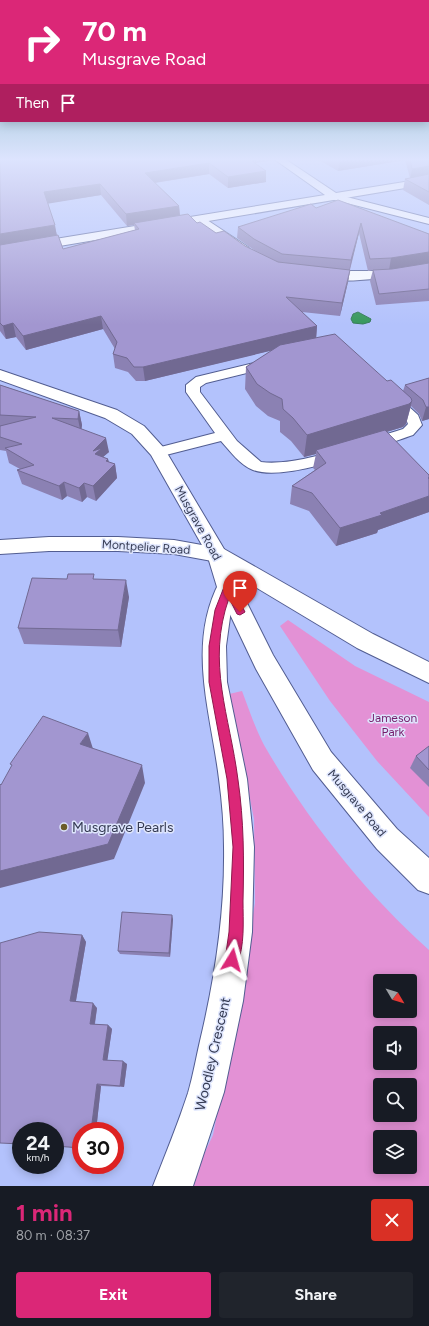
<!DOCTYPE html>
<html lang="en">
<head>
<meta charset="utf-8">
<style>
  body { margin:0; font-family:Figtree,sans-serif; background:#20242c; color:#f1f3f6; height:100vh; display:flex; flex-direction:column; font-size:15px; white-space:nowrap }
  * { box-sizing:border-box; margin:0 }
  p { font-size:13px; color:#9ea1a6 }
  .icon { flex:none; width:22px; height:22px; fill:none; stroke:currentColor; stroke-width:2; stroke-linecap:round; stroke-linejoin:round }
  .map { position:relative; height:1186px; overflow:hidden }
  .panel { display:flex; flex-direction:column; background:#171b24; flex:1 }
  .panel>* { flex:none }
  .guide { position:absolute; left:0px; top:0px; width:429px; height:122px; box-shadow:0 2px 10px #0003; background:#db2777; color:#fff; overflow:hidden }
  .needle { width:26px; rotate:128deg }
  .tools { position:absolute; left:373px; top:974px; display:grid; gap:8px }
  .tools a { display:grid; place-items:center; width:44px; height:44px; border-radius:4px; background:#171b24; box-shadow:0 2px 10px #0003; font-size:20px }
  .speed { position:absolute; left:12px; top:1122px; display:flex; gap:8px; font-size:20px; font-weight:700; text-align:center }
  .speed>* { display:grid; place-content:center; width:52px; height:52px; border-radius:50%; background:#171b24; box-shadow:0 2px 10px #0003; line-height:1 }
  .speed small { font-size:10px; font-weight:400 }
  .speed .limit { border:6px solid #d22; background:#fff; color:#111 }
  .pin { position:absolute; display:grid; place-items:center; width:34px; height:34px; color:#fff; margin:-41px -17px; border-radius:50% 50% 50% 0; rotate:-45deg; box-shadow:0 0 4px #0007 }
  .pin .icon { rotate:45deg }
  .me { position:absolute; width:44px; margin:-22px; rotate:8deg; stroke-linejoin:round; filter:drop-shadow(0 0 3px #0008) }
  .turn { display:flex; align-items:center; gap:14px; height:84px; padding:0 16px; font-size:18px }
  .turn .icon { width:52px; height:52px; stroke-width:2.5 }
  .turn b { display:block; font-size:28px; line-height:34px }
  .then { display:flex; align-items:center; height:38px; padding:0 16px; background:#0003; gap:8px; font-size:15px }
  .round { display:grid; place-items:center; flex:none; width:42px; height:42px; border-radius:4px; background:#20242c }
  .head { display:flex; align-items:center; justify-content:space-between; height:68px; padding:0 16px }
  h1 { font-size:24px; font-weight:700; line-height:30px; color:#db2777 }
  .primary-button { display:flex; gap:8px; margin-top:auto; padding:8px 16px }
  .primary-button a { flex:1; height:46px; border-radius:4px; background:#db2777; color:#fff; font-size:16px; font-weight:700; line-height:46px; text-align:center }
  .primary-button a+a { background:#20242c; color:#f1f3f6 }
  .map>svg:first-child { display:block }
  .green { fill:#e391d5; fill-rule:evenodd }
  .water { fill:#37985d; stroke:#367c5a }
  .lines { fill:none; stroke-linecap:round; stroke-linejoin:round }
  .lane-casing { stroke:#525d91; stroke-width:2 }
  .street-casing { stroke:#525d91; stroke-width:2 }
  .secondary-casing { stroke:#525d91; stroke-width:2 }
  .lane { fill:#fff; fill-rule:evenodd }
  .street { fill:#fff; fill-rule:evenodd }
  .secondary { fill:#fff; fill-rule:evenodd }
  .wall { fill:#8b81b3; fill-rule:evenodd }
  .shaded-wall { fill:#716992 }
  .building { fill:#a296d0; stroke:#716992 }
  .route { fill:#db2777; stroke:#8e194d }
  .poi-dot { fill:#6b5c29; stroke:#dee5fd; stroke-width:1.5 }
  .labels { text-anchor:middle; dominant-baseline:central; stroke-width:3; stroke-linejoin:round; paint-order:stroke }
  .street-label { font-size:12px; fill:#353b53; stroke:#dee5fd }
  .park-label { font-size:12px; fill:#751c6a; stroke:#dee5fd }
  .near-poi-label { font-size:14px; fill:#353b53; stroke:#dee5fd; text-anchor:start }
  .near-street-label { font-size:14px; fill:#353b53; stroke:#dee5fd }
</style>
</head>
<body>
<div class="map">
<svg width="429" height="1186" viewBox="0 0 429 1186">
  <rect width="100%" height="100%" fill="#b3c2fc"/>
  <!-- green -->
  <path class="green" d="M288 620 355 666 429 702V817L377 761 330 701 280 626Z
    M242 691C249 709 255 728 264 745 306 818 366 894 429 950V1186H189L213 1135 236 1017 255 903 254 819 229 694ZM380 981H410V1011H380ZM380 1033H410V1063H380ZM380 1085H410V1115H380ZM380 1137H410V1167H380Z"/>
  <!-- water -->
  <path class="water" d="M358 312 371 319 370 322 363 324 353 323 351 319 353 314Z"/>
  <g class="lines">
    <defs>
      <path id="lane" d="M329 345 346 349 418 415 422 425 413 435C378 447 286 483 253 470 240 465 230 451 221 441L158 457 153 455 151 452 153 449 215 433 186 392V385L196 377ZM329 353 338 355 406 419 408 424 403 429C364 441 300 467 261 462L237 441 200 392V387L206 383Z"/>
      <path id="street" d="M335 194 429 218V224L331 199 330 197Z
        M201 216 248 247 250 250 248 253H240L197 221 195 219 197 217Z
        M429 264V272C412 275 321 288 313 275L319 271H374Z
        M49 537H118L174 540 224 549 373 634 429 662V683L357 648 212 561 174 554 118 551H49L0 554V540Z
        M228 579 236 581 239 587 231 610 226 646 227 682 247 779 254 847 252 932 243 1001 224 1092 193 1186H153C165 1155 178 1124 188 1093 193 1076 196 1058 200 1041 215 978 225 913 224 847 224 825 222 801 219 779 211 713 186 644 220 581Z"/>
      <path id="secondary" d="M274 159H285L336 193 429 178V184L0 256V248L325 195Z
        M0 370 117 410 144 426 164 448 227 554 239 587 273 655 331 752 397 829 429 858V894L418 890 377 849 313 770 256 669 217 587 207 554 151 455 132 434 105 418 0 380Z"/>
    </defs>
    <!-- lane casing -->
    <use href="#lane" class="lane-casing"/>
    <!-- street casing -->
    <use href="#street" class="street-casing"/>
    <!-- secondary casing -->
    <use href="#secondary" class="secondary-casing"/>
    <!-- lane -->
    <use href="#lane" class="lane"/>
    <!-- street -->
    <use href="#street" class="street"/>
    <!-- secondary -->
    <use href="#secondary" class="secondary"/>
  </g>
  <!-- wall -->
  <path class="wall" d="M0 159H274L273 160 255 163 266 182 228 188 209 174 155 183 179 206 180 215 197 223 216 233 262 254 254 250 237 238 238 227 316 208 429 234V263L390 269 429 263V301L376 305 370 281 373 270 368 271 359 233 350 270 348 282 340 316 302 312 317 326 316 338 403 391 405 385 429 378V419L422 421 419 414 411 406 406 424 403 427 386 432 429 475V512L378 530 377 533 336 546 309 511 290 504 292 486 315 470 313 468 316 454 304 457 291 441 280 432V421L268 416 256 406 245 389 246 367 273 350 145 381H136L128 372 115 368 113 354 115 349 103 329 26 350 16 337 6 339 0 331ZM101 195 127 226 134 225 135 230 63 249 57 235 48 203Z
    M317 159H429V205L403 190 405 179 410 178 405 160 338 171Z
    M0 385 79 411 82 425 81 429 109 452 103 457 108 459 109 462 115 464 117 478 96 501 87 497 82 502 67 496 62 500 22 484 17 470 20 469 9 463 6 451 0 450Z
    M95 579 129 597 121 647 24 644 18 628Z
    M429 746V787L410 768 416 756Z
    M173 919 170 957 120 954 118 951Z
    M82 935 86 942 76 1001 97 1008 95 1024 108 1025 112 1029 107 1060 127 1064 124 1087 101 1086 96 1131H81L0 1143Z"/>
  <!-- shaded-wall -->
  <path class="shaded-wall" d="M243 159H274L273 160 242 165Z
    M348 159H405V160L338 171 340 160Z
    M209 163V174L146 184 145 173Z
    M429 166V175L410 180 412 169Z
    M266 171V182L228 188V177Z
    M100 184 101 195 46 204 44 192Z
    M179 206 180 217 134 223V225L127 226 126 214Z
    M361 223 359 233 349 272 351 260Z
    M55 225 57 237 0 246V234Z
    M429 252V263L389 270 391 258Z
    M350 270 348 282 340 316 342 303Z
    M101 316 103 329 26 350 23 336Z
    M13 323 16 337 6 339 3 326Z
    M317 326 316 340 145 381 143 367Z
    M412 401 406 424 403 427 318 453 316 450V454L304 457 307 435Z
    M426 407H429V419L422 421Z
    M79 411 82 425 81 434 78 419Z
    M106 438 109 452 103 457 98 468 93 451Z
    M108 459 110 469 115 464 117 478 96 501 93 486 106 461Z
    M64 482 67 496 62 500 59 486Z
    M84 483 87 497 82 502 79 488Z
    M429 496V512L378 530 377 533 336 546 340 528 380 513Z
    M126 580 129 597 121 647 118 630Z
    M88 733 94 752 80 744Z
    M142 765 145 783 114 859 0 888V871Z
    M172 915 173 919 170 957 169 953Z
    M82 935 86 942 75 1006 70 1001Z
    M93 1003 97 1008 94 1028 90 1024Z
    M108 1025 112 1029 107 1063 103 1060Z
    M123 1061 127 1064 124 1087 120 1086Z
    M97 1084 101 1086 96 1131H91Z"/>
  <!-- building -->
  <path class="building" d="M0 159H249L266 171 228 177 209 163 145 173 179 206 126 214 100 184 44 192 55 225 0 234Z
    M337 159H348L340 160Z
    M410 159H429V166L412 169Z
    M429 174V192L405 179Z
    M338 200 429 234V252L391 258 370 259 361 223 351 260 282 254 254 239 238 227 311 204 316 208Z
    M188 214 197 223 200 222 216 233 224 231 245 246 278 262 350 270 342 303 286 297 317 326 143 367H134L127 358 113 354 117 342 101 316 23 336 13 323 3 326 0 323V245L58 235 63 249 139 229 134 223Z
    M429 263V289L379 294 373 270 392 269Z
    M335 334 387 381 391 380 411 398 412 401 409 404 307 435 293 418 283 409 282 399 270 393 257 384 246 367 280 345Z
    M429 378V407H426L423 400 405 385Z
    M0 385 79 411 78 419 52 418 106 438 93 451 102 448 95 454 108 459 106 461 115 464 93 486 84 483 79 488 64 482 59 486 17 470 34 465 5 448 22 444 0 437V426L36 417 0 415Z
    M385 430 429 475V478H428H429V496L380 513 382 515 340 528 312 493 292 486 326 463 316 450Z
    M68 574H94L93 579 126 580 118 630 18 628 32 578 67 579Z
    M43 716 88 733 80 744 142 765 108 844 0 871V784L1 785 12 765 10 764Z
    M429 746V770L416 756Z
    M122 912 172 915 169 953 118 951Z
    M39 932 82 935 70 1001 93 1003 90 1024 108 1025 103 1060 123 1061 120 1086 97 1084 91 1131H81V1148L55 1146V1131H21V1144L0 1143V943Z"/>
  <!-- sky -->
  <linearGradient id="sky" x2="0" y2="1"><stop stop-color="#61a9b0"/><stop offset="0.49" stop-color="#dde4fe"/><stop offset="1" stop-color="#dde4fe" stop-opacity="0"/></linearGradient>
  <rect width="429" height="325" fill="url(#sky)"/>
  <!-- route -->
  <path class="route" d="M228 583 231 584 245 612 240 615 237 614 229 598C206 663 230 716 238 780 244 821 244 861 243 901 243 921 245 946 237 964L232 966 227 964 225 960 229 932 233 847 227 779 209 682V646L215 610 224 587Z"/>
  <!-- markers -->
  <circle class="poi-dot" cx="64" cy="827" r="4"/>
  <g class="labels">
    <!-- street labels -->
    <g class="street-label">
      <text transform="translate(198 523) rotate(61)">Musgrave Road</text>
      <text transform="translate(146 547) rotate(4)">Montpelier Road</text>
      <text transform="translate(357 803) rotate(50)">Musgrave Road</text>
    </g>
    <!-- park labels -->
    <g class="park-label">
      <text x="393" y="718">Jameson<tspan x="393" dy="14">Park</tspan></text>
    </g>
    <!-- near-poi labels -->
    <g class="near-poi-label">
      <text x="72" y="827">Musgrave Pearls</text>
    </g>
    <!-- near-street labels -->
    <g class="near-street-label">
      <text transform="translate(213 1054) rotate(-77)">Woodley Crescent</text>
    </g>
  </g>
</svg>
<div class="tools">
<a><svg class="needle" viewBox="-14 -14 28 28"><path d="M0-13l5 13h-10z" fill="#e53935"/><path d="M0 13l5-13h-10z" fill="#9ea1a6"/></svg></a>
<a><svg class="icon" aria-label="sound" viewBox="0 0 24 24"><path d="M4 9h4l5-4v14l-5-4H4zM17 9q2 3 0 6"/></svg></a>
<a><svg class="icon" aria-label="search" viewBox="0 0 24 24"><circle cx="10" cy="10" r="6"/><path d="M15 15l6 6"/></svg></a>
<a><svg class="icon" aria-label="layers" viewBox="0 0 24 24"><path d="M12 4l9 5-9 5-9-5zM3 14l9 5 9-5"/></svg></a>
</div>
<div class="speed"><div>24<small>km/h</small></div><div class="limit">30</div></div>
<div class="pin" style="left:240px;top:612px;background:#d93025"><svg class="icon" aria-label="arrive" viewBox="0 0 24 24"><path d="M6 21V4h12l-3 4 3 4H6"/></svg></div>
<svg class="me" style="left:232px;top:960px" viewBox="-20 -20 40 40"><path d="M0-17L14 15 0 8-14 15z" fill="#db2777" stroke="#fff" stroke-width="4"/></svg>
<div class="guide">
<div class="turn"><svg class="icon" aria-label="right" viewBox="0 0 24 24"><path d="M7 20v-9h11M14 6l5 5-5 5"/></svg><div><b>70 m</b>Musgrave Road</div></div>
<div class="then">Then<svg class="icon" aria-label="arrive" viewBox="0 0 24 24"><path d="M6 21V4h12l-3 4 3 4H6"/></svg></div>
</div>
</div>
<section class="panel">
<div class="head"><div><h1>1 min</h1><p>80 m · 08:37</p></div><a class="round" style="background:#d93025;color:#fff"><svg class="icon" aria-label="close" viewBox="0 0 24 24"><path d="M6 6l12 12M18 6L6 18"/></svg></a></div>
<div class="primary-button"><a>Exit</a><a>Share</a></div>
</section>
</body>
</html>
